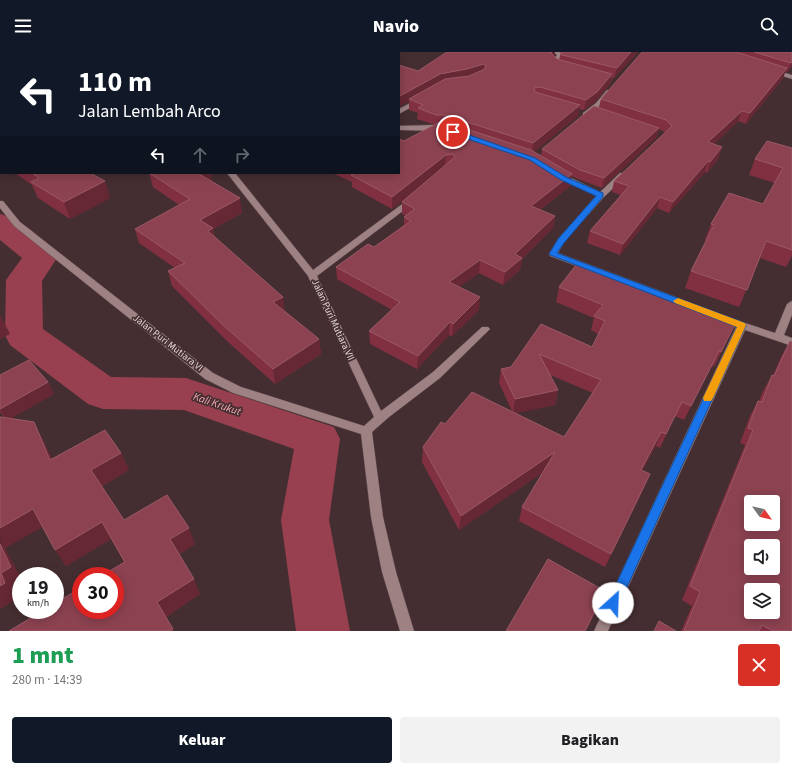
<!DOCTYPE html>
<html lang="id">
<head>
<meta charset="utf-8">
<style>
  body { margin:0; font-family:"Source Sans 3",sans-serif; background:#f2f2f2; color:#202124; height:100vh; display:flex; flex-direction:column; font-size:15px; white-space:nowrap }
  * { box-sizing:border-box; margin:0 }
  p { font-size:13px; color:#757577 }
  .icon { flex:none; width:22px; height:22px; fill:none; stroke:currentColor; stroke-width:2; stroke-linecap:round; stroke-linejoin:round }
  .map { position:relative; height:579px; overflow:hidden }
  .side { display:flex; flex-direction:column; background:#fff; flex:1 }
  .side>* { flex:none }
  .guide { position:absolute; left:0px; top:0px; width:400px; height:122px; box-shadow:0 2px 10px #0003; background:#111827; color:#fff; overflow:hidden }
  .needle { width:26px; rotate:124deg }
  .fabs { position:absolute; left:744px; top:443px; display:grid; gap:8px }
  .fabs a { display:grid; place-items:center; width:36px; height:36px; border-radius:4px; background:#fff; box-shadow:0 2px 10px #0003; font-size:20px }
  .speed { position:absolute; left:12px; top:515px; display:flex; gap:8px; font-size:20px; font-weight:700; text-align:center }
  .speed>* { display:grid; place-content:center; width:52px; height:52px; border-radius:50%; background:#fff; box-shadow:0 2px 10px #0003; line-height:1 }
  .speed small { font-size:10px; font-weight:400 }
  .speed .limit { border:6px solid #d22; background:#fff; color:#111 }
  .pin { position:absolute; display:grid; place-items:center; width:34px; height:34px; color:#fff; margin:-17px; border:2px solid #fff; border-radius:50%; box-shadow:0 1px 4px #0007 }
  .me { position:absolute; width:44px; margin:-22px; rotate:25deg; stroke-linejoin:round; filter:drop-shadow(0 0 3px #0008) }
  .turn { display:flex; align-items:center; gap:14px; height:84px; padding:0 12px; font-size:18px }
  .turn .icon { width:52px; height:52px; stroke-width:2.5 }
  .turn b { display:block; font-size:28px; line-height:34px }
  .lanes { display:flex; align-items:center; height:38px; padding:0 12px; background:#0003; justify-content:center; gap:20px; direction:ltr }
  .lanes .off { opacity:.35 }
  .round { display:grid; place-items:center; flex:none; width:42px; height:42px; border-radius:4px; background:#f2f2f2 }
  .headline { display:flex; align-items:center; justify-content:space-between; height:68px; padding:0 12px }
  h1 { font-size:24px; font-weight:800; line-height:30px; color:#1e9e55 }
  .cta { display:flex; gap:8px; margin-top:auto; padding:8px 12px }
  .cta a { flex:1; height:46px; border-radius:4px; background:#111827; color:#fff; font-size:16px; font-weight:800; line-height:46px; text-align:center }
  .cta a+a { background:#f2f2f2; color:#202124 }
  header { display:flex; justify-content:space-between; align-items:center; height:52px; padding:0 12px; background:#111827; color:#fff; font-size:18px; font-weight:800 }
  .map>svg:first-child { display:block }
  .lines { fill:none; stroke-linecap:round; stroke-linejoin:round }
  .river { fill:#98404f; fill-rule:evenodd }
  .street-casing { stroke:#5f4b4e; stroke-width:1 }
  .secondary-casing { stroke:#5f4b4e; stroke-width:1 }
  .street { fill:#9d8183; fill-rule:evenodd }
  .secondary { fill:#9d8183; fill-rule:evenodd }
  .wall { fill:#813041; fill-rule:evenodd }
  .shaded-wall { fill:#652834 }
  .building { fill:#8c4251; stroke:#9a5966; fill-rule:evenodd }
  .route { fill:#1a73e8; stroke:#114b97 }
  .slow { fill:#f59e0b }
  .labels { text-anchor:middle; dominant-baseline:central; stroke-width:3.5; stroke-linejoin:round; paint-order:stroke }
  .street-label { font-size:10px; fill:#e4d5d6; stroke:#452e31 }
  .water-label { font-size:11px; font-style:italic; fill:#f4a8b1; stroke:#452e31 }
</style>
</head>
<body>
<header><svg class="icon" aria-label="menu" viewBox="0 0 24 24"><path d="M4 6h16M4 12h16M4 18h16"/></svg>Navio<svg class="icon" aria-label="search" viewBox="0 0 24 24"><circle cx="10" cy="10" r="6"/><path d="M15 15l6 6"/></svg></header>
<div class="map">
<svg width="792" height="579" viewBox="0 0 792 579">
  <rect width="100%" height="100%" fill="#452e31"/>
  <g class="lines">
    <!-- river -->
    <path class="river" d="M0 18 1 19V35L0 34Z
      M0 162C23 168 45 187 57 206L42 229 43 277 111 325 186 326 334 375 340 387 329 468 350 579H296L281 468 294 397 184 358 103 357 88 352 10 293 5 283 6 228 22 206 0 188Z"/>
    <defs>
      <path id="street" d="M261 0H269L270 1H262Z
        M553 0H560L563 3 557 11 562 15V17H558L551 11 557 3Z
        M0 2H1V8H0Z
        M772 17 792 23V27L770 20 769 19Z
        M607 38 612 39C606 47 593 65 583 63V61L596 51Z
        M420 46 423 48 422 49 399 62V57Z
        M433 73 444 75 448 77 444 79 399 78V74Z
        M227 121H235L313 218 409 147H415L416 149 317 224 381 359 433 320 482 275H488L490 277 440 326 389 365 372 380 383 465 396 520 414 579H400L382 520 371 465 361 382 233 341 205 327 14 174 0 156V149H3L20 170 213 321 241 335 364 374 374 365 308 224Z
        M620 121H626L627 123 604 145 564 190 558 201 676 245 678 247 676 249H670L550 204 549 202 558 187 596 144 557 126V122H563L600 140Z
        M792 249V263L784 283 792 286V294L745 278 608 579H594L736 275 721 269 719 267 724 264 775 281 787 252Z"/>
      <path id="secondary" d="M0 46H1V50H0Z"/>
    </defs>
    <!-- street casing -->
    <use href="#street" class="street-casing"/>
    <!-- secondary casing -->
    <use href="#secondary" class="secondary-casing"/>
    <!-- street -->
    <use href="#street" class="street"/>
    <!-- secondary -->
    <use href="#secondary" class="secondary"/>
  </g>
  <!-- wall -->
  <path class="wall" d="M278 0H367V1H281Z
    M561 0H638L614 26H612L610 32 595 50 584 58 579 57 578 64 534 100 541 104 542 97 599 55 601 47 642 0H792V14L787 20 785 19 783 26 746 72 738 69 714 92 719 106 707 121 705 120 669 161 657 156 620 203 587 191 590 179 621 143 612 140 614 129 665 81 663 79 659 77 656 86 602 136 578 127 572 124 570 134 540 158 555 164 553 176 522 207 520 218 503 233 479 221 459 235 479 258 452 284 449 283 417 317 370 292 369 279 392 258 337 227 336 215 374 195 404 173V165L406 164 402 162V150L406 146 392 157 352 135V130L332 121H399L404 89 435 73 417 67 418 61 409 58V49L400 54H399V13L418 19 555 3 554 4 557 7 559 8Z
    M792 96V204L786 215 760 206 739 255 685 236 691 219 706 189 705 188 711 172 763 152 775 131 749 123 755 107Z
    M15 121H90L110 146 70 167 38 146 32 133Z
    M149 121H210L212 129 242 161 213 177 215 185 285 259 319 287 321 302 275 332 226 288 172 234 168 219 175 216 139 191 135 177 179 153 153 135Z
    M559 235 660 245 736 270 714 315 712 314 684 368 675 364 660 396 656 394 642 418 644 436 605 515 519 469 522 455 543 420 459 478 422 410 423 395 445 372 512 359 499 331 501 317 511 315 541 272 592 295 598 282 591 278 594 266 556 250ZM550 323 593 341 564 385 515 361 555 353 558 338Z
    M790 289 792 579H681L692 554 682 548 745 393 740 391 750 364 758 349H759L763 339 772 323 773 324 781 305Z
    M0 323 48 330 54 342 11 366 43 388 52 407 121 401 129 418 102 434 124 468 195 492 179 502 200 542 166 565 174 579H9L124 510 111 487 66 514 42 474 5 496 13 537 18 546 0 557 4 365 0 360Z"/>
  <!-- shaded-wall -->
  <path class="shaded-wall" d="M76 0H103L100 1H73Z
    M552 0H555V3L550 11 551 1Z
    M631 0H638L614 26 617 16Z
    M792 10V14L787 20 791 11Z
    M484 12 483 22 409 47V49L400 54V44L440 22Z
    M787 16 783 26 746 72 750 61Z
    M612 22 610 32 595 50 584 58 586 48Z
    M580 53 578 64 532 102 533 91Z
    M742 59 738 69 705 101 708 90Z
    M659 76 656 86 602 136 604 126Z
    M722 95 719 106 707 121 710 110Z
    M446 103 445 115 392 157V145Z
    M708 109 705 120 669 161 673 150Z
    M200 121H210L212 130 199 122Z
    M572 122 570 134 529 166 531 154Z
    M105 129 110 146 70 167 64 150Z
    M660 145 657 156 620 203 623 192Z
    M240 146 242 161 213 177 216 191 200 168Z
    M555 164 553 176 522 207 520 218 503 233 505 220 515 202Z
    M480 208 479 221 448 243 449 230Z
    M283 245 285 260 273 250Z
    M480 245 479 258 452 284 453 272Z
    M0 263 10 282 0 287Z
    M450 270 449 283 417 317 418 304Z
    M736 270 729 285 714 315 721 300Z
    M319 287 321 302 275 332 273 317Z
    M719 299 712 314 684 368 691 354Z
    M48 330 54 342 7 369 0 357Z
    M558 338 555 353 513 362 515 347Z
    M34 370 43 388 60 425 50 408Z
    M661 380 656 394 635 432 641 418Z
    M555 400 552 414 459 478 461 464Z
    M121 401 129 418 99 435 91 418Z
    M650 422 644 436 605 515 611 502Z
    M33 457 44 474 5 496 21 526V532L13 537 18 546 0 557V534L1 521 0 476Z
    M102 470 111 487 66 514 55 498Z
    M189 476 195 492 177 503 170 487Z
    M194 527 200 542 165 566 157 550Z
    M605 539 599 554 586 579H585Z"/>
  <!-- building -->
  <path class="building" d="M16 0H76L73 1H17Z
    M306 0H364L362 1H309Z
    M447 0H552L551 1 557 7 612 22 597 40 586 48 540 35 534 36 535 40 580 53 533 91 445 63H436L418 56 423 53 409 47 445 27 469 24 485 17 486 14 484 12 467 17 440 22 400 44 399 43V13L418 19Z
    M561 0H631L617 16 562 3 561 1Z
    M642 0H736L787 16 750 61 742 59 708 90 722 95 710 110 708 109 673 150 660 145 623 192 590 179 629 134 614 129 672 74 666 68 601 47Z
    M754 0H792V10L791 11Z
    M594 54 659 76 604 126 580 118 542 97Z
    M442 69 531 98 572 122 531 154 555 164 515 202 522 206 505 220 480 208 449 230 480 245 453 272 450 270 418 304 369 279 400 250 336 215 368 192 374 195 411 169 404 165 415 157 402 150 455 105 453 102 446 103 392 145 351 123 355 121H399V87L404 89Z
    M767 89 792 96V198L766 189 747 238 691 219 714 173 711 172 729 141 763 152 783 116 755 107Z
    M32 121H90L105 129 64 150 31 130 39 126Z
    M149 121H200L199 122 240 146 200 168 213 176 208 179 283 245 273 250 319 287 273 317 223 273 168 219 185 211 135 177 190 147Z
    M576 213 660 245 661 242 736 270 721 300 719 299 691 354 682 350 666 382 661 380 641 418 650 422 611 502 522 455 555 400 461 464 423 395 441 370 445 372 472 340 564 385 601 328 539 302 558 338 515 347 501 317 511 315 541 272 592 295 605 269 594 264 603 253 559 235Z
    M790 289 792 290V579H773L762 573 759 579H684L700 540 690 534 753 378 748 376 758 349 762 350 772 323 774 324ZM751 450H773V472H751ZM751 494H773V516H751ZM751 538H773V560H751Z
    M29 308 48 330 0 357V323Z
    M0 365H1L34 370 50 408 105 378 121 401 91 418 124 468 167 443 189 476 170 487 194 527 157 550 173 577 170 579H9L44 558H55V551L81 536V558H115V524H101L125 510 102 470 55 498 33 457 0 476Z
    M0 492 11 515 1 521 5 531 0 534Z
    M548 507 605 539 585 579H506Z
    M659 569 676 579H654Z"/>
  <!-- route -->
  <path class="route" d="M450 78H455L535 106 566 125 603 141V145L564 191 557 201 745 271 746 273 618 555 613 557 609 555 607 551 609 547 737 275 550 203 549 202 558 187 596 144 561 128 530 108 450 81Z"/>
  <!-- slow -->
  <path class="slow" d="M678 246 745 271 746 273 713 346 711 349H704L703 346 737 275 675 251 673 249Z"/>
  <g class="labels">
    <!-- street labels -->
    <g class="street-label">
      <text transform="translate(333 268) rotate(65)">Jalan Puri Mutiara VII</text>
      <text transform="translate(168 291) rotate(38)">Jalan Puri Mutiara VI</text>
    </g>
    <!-- water labels -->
    <g class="water-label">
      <text transform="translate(217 352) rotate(19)">Kali Krukut</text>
    </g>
  </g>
</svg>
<div class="fabs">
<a><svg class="needle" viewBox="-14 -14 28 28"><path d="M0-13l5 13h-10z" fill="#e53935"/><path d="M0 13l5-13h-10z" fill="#757577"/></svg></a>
<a><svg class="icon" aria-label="sound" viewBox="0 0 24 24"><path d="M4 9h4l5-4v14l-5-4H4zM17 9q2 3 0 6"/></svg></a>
<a><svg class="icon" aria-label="layers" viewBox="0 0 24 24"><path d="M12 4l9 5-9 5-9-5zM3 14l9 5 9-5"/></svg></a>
</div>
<div class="speed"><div>19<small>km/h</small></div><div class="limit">30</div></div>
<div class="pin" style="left:453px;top:80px;background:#d93025"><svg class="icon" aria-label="arrive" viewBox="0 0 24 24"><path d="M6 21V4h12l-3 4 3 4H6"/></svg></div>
<svg class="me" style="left:613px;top:551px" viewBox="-20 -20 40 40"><circle r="19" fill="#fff"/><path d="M0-13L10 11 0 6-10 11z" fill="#1a73e8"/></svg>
<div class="guide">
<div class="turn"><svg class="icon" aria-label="left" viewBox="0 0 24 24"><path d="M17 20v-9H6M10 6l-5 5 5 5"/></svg><div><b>110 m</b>Jalan Lembah Arco</div></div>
<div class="lanes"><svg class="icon" aria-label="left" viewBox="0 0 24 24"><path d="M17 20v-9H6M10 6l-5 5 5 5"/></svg><svg class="icon off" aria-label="ahead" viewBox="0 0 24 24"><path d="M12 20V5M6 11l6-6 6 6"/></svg><svg class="icon off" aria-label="right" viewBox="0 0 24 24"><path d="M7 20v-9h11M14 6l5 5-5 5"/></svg></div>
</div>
</div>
<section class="side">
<div class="headline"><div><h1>1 mnt</h1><p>280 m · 14:39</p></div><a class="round" style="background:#d93025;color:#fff"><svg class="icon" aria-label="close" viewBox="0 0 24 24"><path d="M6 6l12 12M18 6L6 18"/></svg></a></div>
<div class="cta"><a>Keluar</a><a>Bagikan</a></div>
</section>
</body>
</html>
